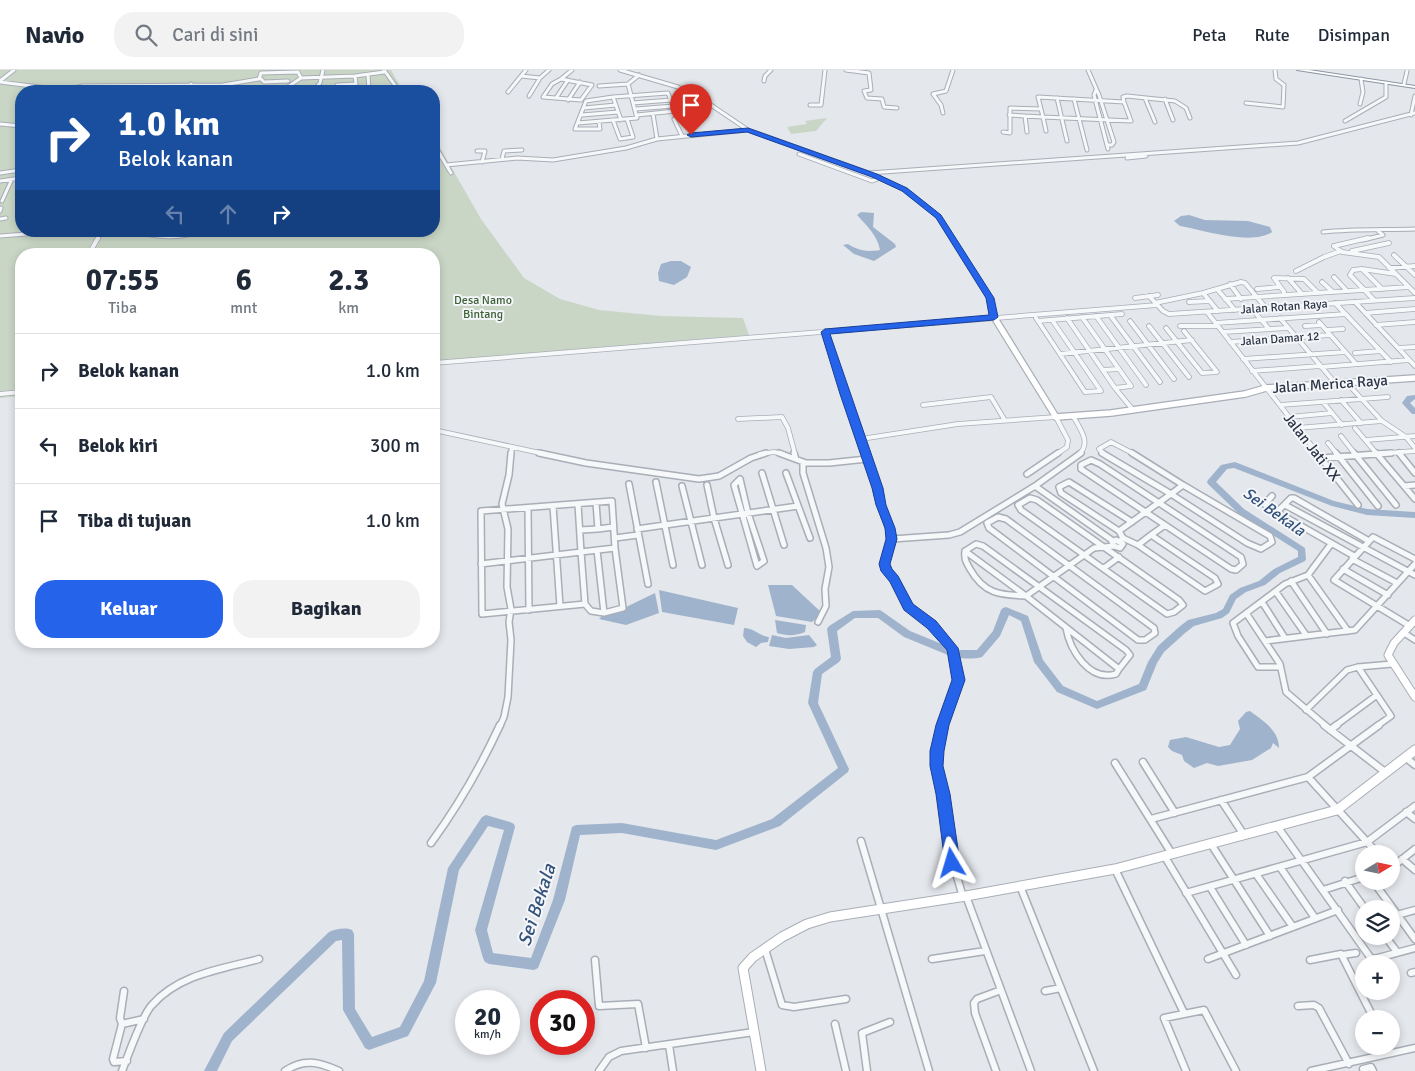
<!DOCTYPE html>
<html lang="id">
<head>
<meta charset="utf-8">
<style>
  body { margin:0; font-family:Signika,sans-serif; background:#f2f2f3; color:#1f2937; height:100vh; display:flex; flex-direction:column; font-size:19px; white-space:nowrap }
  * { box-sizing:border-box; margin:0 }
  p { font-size:16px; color:#747a83 }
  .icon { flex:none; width:28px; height:28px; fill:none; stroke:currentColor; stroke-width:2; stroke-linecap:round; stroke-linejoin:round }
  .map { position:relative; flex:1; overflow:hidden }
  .details { position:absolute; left:15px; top:178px; width:425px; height:400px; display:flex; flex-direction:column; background:#fff; border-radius:20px; box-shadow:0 2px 8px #0003 }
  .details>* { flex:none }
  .banner { position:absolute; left:15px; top:15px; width:425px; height:152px; border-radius:20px; box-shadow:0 2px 8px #0003; background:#1a4fa0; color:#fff; overflow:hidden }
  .needle { width:32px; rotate:80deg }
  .tools { position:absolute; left:1355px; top:775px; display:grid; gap:10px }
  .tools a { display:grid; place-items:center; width:45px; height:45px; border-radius:50%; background:#fff; box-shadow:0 2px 8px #0003; font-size:25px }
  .speed { position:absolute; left:455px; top:920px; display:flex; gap:10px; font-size:25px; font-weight:700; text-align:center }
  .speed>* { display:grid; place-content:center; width:65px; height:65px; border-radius:50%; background:#fff; box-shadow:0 2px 8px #0003; line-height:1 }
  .speed small { font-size:12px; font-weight:400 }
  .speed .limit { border:8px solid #d22; background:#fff; color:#111 }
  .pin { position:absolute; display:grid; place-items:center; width:42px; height:42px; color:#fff; margin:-51px -21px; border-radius:50% 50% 50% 0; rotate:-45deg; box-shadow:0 0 5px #0007 }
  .pin .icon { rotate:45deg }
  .me { position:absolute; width:55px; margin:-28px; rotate:353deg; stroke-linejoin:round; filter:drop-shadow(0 0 4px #0008) }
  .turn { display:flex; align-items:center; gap:18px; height:105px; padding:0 20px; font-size:22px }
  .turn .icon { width:65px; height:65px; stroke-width:2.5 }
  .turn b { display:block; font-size:35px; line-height:42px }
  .lanes { display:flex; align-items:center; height:48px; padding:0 20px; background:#0003; justify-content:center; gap:25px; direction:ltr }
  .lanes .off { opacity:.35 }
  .eta { display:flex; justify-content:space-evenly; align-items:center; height:85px; text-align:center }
  .eta b { font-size:30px; font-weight:700; line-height:35px }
  .action { display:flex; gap:10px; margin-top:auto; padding:10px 20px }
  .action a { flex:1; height:58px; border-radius:20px; background:#2563eb; color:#fff; font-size:20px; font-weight:700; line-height:58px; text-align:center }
  .action a+a { background:#f2f2f3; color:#1f2937 }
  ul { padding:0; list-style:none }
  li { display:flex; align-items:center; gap:15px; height:75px; padding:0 20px; border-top:1px solid #e0e1e3 }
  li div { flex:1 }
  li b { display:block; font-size:19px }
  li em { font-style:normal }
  header { display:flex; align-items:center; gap:30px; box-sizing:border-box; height:70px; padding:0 25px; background:#fff; border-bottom:1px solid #e0e1e3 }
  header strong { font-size:24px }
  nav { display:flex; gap:28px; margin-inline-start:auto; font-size:18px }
  .search { width:350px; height:45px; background:#f2f2f3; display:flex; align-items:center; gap:12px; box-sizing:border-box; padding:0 18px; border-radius:20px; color:#747a83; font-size:19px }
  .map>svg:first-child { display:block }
  .green { fill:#c9d6c5 }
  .water { fill:#9fb4cc }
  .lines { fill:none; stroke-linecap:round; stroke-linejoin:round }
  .river { fill:#9fb4cc; fill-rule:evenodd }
  .street-far3-casing { stroke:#a9aeb7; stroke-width:5 }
  .street-far2-casing { stroke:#a9aeb7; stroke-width:5.5 }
  .street-far1-casing { stroke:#a9aeb7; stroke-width:8 }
  .street-casing { stroke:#a9aeb7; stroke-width:9 }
  .secondary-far2-casing { stroke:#a9aeb7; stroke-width:8 }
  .secondary-far1-casing { stroke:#a9aeb7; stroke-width:9 }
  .secondary-casing { stroke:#a9aeb7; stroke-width:11 }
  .highway-casing { stroke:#8b94a3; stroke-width:2 }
  .street-far3 { stroke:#f7f8fa; stroke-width:3 }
  .street-far2 { stroke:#f7f8fa; stroke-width:4 }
  .street-far1 { stroke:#f7f8fa; stroke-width:5 }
  .street { stroke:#f7f8fa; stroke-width:6 }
  .secondary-far2 { stroke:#fff; stroke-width:5.5 }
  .secondary-far1 { stroke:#fff; stroke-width:7 }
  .secondary { stroke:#fff; stroke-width:9 }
  .highway { fill:#fff; fill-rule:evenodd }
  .route { fill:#2563eb; stroke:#184099 }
  .labels { text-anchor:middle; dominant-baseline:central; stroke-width:4; stroke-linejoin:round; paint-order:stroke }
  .far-park-label { font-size:12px; fill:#3f6138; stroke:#f4f6f9 }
  .far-street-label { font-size:12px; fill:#2b3445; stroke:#f4f6f9 }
  .street-label { font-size:15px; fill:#2b3445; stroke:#f4f6f9 }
  .water-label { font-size:16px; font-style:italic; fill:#34527a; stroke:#f4f6f9 }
  .near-water-label { font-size:19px; font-style:italic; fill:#34527a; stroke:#f4f6f9 }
</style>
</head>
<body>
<header>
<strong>Navio</strong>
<div class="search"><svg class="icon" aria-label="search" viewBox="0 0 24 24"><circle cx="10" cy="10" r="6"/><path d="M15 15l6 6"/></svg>Cari di sini</div>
<nav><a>Peta</a><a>Rute</a><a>Disimpan</a></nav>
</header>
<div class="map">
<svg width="1415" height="1001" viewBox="0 0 1415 1001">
  <rect width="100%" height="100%" fill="#e4e7ec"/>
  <!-- green -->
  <path class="green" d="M0 0H391L403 21H21V161H434V67L481 149 524 208 560 229 599 240 661 246 743 248 749 265 434 291V184H21V326L0 328Z
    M827 48 816 61 791 64 787 57 807 54 805 51Z"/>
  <!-- water -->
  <path class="water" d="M861 142 874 143 873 157 895 174 896 177 874 191 854 184 843 175 848 174C859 181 867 182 880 180 878 166 866 155 857 145Z
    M1189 145 1205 150 1248 151 1270 157 1272 162C1252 176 1203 160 1180 156L1174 151 1181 146Z
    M671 191H681L691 197 687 207 674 215 659 211 658 203 661 194Z
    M768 515H792L822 543 812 552 776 546Z
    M659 520 738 538 734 555 662 542Z
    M655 523 659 543 626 555 599 549 611 537 622 539Z
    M775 550 806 555 805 562C795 566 787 566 777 563Z
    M744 558C754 558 759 566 769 567L768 572 761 573 756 577 747 572 743 566Z
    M772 565 786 568 809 565 817 575 814 577 789 579 769 576Z
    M1250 641C1263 651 1279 660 1279 678L1273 673 1271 678 1252 690 1218 696 1207 693 1194 698 1184 691 1182 685 1172 681 1168 677 1170 670 1186 667 1219 677 1230 675 1240 659 1238 651 1246 642Z"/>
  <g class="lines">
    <!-- river -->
    <path class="river" d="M1415 325V329L1410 333 1415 338V344H1412L1402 333 1407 326Z
      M1235 392 1334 431 1367 439 1415 442V448L1367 445 1332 436 1234 398 1227 399 1216 412 1244 439 1305 478 1306 489 1305 491 1280 503 1265 515 1246 522 1236 529 1229 543 1222 548 1194 556 1185 563 1164 582 1157 593 1146 620 1097 639 1057 622 1034 592 1021 551 1009 545 1000 566 982 587C975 589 963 589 956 587L954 584 951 586 948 585 904 567 878 548H855L837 561 841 589 839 592 822 604 818 633 849 699 848 702 780 756 716 780 622 763 580 765 565 830 538 898 534 900 489 894 485 892 483 888 475 860 504 760 488 756 459 800 436 913 408 966 369 980 365 978 343 940 342 870 336 871 232 971 217 1001H204L224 963 329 862C336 859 345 857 352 860L354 864 355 939 372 967 400 957 424 911 448 798 482 747 486 745 510 752 514 754 515 757 487 860 493 883 531 888 553 830 572 757 576 755 622 753 716 770 772 749 838 698 808 633 813 602 815 599 831 587 827 559 829 556 853 541 880 540 883 542 910 561 954 579 956 582 959 580H977L993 561 1001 540 1003 538 1006 537 1028 546 1043 590 1063 616 1097 631 1139 614 1148 592 1158 576 1179 557 1188 550 1216 543 1223 539 1230 525 1240 518 1259 511 1274 499 1298 487V481L1238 443 1208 414 1207 412 1208 410 1221 395Z"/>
    <defs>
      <path id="street-far3" d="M384 0 399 21
        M620 0 678 17 708 33 748 60 869 103 905 120 938 146 953 170
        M846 0 869 3 871 20 864 21 867 28 882 29 884 37 897 38
        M1088 0 1099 25 1114 72 1112 75H1108
        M368 5 369 21
        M521 6 540 8
        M260 8 264 12 288 11
        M561 9 592 15 581 30 543 27 552 14Z
        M561 9 572 0
        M0 11 14 0
        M764 11 765 6 771 0
        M0 12 63 20 83 16 223 15 259 9 261 3 298 2 301 8 355 6 384 2
        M1404 14 1407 1
        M337 15 356 14 355 6
        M599 16 628 14 639 5
        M314 20 331 19
        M1096 20 1094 25 1108 79
        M184 21 191 14
        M282 21 301 8
        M313 21 320 13 323 0
        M508 22 526 0
        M529 26 540 8 549 0
        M1038 27 1124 32 1131 51 1043 47Z
        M556 28 568 10
        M1057 28 1067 71
        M1145 28 1155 52
        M1074 29 1087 80
        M1165 29 1173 50
        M568 30 580 12
        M1124 32 1123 27 1127 26 1175 31 1186 38 1190 48
        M633 33 671 30
        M1246 33 1283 37 1284 15 1276 9 1275 0
        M1360 34 1363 22 1361 9
        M810 35H821L825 0
        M584 38 616 35
        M636 39 673 36 675 41 637 45
        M943 43 941 35 933 24 946 21 953 0
        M653 44 657 69
        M582 45 618 42
        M1009 45 1043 47
        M1411 45 1415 26
        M1025 46 1027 62
        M1043 47 1046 61
        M674 49 682 66
        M613 50 620 69 633 67 627 49
        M621 50 613 27 668 23 673 36
        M1345 51 1386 27V13
        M599 52 600 59H575L586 31 613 27
        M578 53 637 48 628 14
        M0 54 21 56
        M1003 62 1010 63V38L1041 39
        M434 81H438L451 103
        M477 81H485L482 92
        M799 84 872 111 880 108
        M1127 88 1146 86
        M502 89 504 81 522 80
        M446 95 517 88 553 90 626 78 657 69 747 60
        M0 103 21 100
        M869 103 1298 73 1415 43
        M0 111 21 108
        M20 125 21 122
        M2 131 12 109
        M0 141 1 138
        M0 149 6 148
        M131 161C153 166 178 171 199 161
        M1323 162C1354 159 1384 160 1415 159
        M0 166 65 161
        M97 170 102 161
        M1363 170 1383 165 1378 161"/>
      <path id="street-far2" d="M952 168 990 228 994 247
        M1334 176 1342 182 1379 187 1415 223
        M1334 176 1368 168
        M1352 181 1389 173
        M89 184 98 168
        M1394 185 1415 205
        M1389 198 1415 196
        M1362 199 1382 219
        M1296 201 1324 187 1341 181
        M1334 207 1347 221
        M1288 208 1302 224
        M1322 212 1333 222
        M1230 214 1241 229
        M1217 219 1235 240
        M1257 219 1279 217
        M1284 222 1274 208 1304 209 1318 223
        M1203 223 1218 241
        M1149 226 1163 241 1169 244 1415 228
        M1135 228 1158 225
        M1225 229 1409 217
        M1374 230 1350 205 1353 200 1362 199 1396 204
        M1189 232 1210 231
        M1355 232 1415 296
        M1155 233 1203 223 1241 212 1245 213 1266 238
        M1335 233 1391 292
        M1252 239 1269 259
        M1207 242 1318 384
        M1365 243 1415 239
        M1110 245 1160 312
        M1096 246 1146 315
        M1082 247 1131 316 1115 318
        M1036 248 1085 322 1101 321 1052 250
        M1067 248 1115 318 1133 340
        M1280 248 1336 314
        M1038 251 1122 244
        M1130 251 1174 309
        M1319 252 1356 294
        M1216 253 1346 244
        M1376 255 1415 252
        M1149 256 1189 307
        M1180 256H1218
        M1305 256 1322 255
        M1166 258 1202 303 1217 302 1184 261
        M1327 260 1343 259
        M825 261 866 384
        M1223 262 1288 258
        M1230 272 1330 265
        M1398 278 1415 277
        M1355 283 1381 281
        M1060 284 1192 270
        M1243 289 1345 282
        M434 293 1157 235
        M1321 297 1409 290
        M1103 300 1118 299
        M1252 301 1320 296
        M1347 313 1382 351 1406 367 1415 378
        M0 324 21 322
        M1341 330 1361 353
        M1323 332 1342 355
        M923 335 991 327 1004 349
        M1280 335 1388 327
        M1073 346C1079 357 1092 373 1079 384
        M1289 347 1332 343
        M738 349 782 347 788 358 795 384
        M1297 358 1382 351
        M1355 358 1377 384
        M434 360 545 384
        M1341 366 1355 384
        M861 369 958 354 1056 347 1068 370 1067 377 1057 384
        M1366 370 1415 366
        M1328 373 1337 384
        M1398 382 1400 384
        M511 384 512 377
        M760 384 774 382 783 384
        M1104 384 1099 379 1111 372 1134 384
        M1374 384 1415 381"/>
      <path id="street-far1" d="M539 383 586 393 699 409 719 406 751 388 766 383
        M779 383 806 393H829L867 389
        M794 383 796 389
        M866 383 878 418 881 435 892 469 885 494 887 501 894 509 908 537 932 554 952 579 959 610 942 656
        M1081 383 1035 416 1113 471
        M1102 383 1171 424
        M1132 383 1183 415
        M1317 383 1358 435
        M1336 383 1378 436
        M1354 383 1396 435
        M1376 383 1415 429
        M1399 383 1415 403
        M1321 388 1391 383
        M1091 390 1100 394 1241 487 1243 494 1236 500 1231 499 1081 399V395Z
        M803 393V403L826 478 829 497 825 519 826 536 818 552
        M762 403 784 475
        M786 403 810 468
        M1027 404 1058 383
        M740 409 748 443 764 491 757 496 734 415Z
        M656 412 673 495
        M629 414 648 514
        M707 415 714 448 728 495
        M682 416 702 495
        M1404 416 1415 415
        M1171 424 1247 473 1261 479 1272 472 1270 466 1183 415
        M1171 424 1183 415
        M1272 426 1265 434 1266 436 1354 486
        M1030 428 1037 430 1179 530 1183 535 1174 542 1167 544 1021 440 1018 435Z
        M578 434 581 482
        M1285 435 1415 505
        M553 436 560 536
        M528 438 529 540
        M1276 443 1291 428H1294L1369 471
        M998 447 1006 449 1154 558 1155 563 1145 570H1138L989 458 987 453Z
        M598 459 613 457
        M637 459 798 436
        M580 460 598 459 596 433
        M1119 461 1061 423 1059 417 1069 412 1132 452
        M1151 465 1165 455
        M1151 465 1215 508 1218 514 1205 521 1138 475Z
        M615 468 638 465
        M1123 468 1138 475
        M892 469 949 465 960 462 1035 416
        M1116 470 1123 474 1120 478 1114 476 1112 472Z
        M1120 471 1123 468 1119 461 1171 424
        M615 478 623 538 604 543 591 541 585 534 581 482Z
        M597 480 604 543
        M965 481 976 474 983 476 1126 580 1130 585 1119 599
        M965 481 1026 526C1000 525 984 524 970 499 966 492 964 489 965 481Z
        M1352 489 1397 513
        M481 494 581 482
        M1104 498 1119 487
        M1343 499 1388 525
        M1308 505 1348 561
        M1291 511 1327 564
        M1276 522 1306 565
        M1262 532 1285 568
        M585 534 482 544 481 441 612 431 615 478
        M1246 543 1280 594 1286 622 1326 656
        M1410 556 1334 510 1373 467 1415 489
        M1066 558C1070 580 1089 612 1116 604L1119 599 1026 526 1094 478 1114 476
        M1404 563 1415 570
        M1265 571 1355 560 1415 494
        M1280 597H1258L1238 566 1233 553 1285 514 1308 505 1331 474
        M1358 597 1391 646 1377 656
        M1306 640 1347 600 1358 597 1392 594
        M500 656 504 647 508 627 511 570 509 552 511 539 507 517 508 459 502 434 509 405 511 383
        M1335 656 1377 625"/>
      <path id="street" d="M942 655 937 681V696L953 793 963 827
        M1324 655 1385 702
        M1330 660 1337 655
        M1405 687 1415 695
        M1143 692 1175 743
        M1115 693 1172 784
        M1308 707 1378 784
        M1221 730 1244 765
        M1406 742 1415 749
        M1151 749 1308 707 1379 655
        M1277 756 1370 887 1374 889 1415 878
        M861 771 929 1001
        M431 773C458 736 481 696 500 655
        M1211 774 1270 866
        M1165 787 1236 905
        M1402 789 1415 800
        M1280 797 1315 848
        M1391 798 1415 779
        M1115 799 1184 943
        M1256 804 1293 857
        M1345 811 1365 839
        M1373 811 1415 869
        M1020 816 1094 1001
        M1210 817 1246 875
        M1323 820 1364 807
        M1186 823 1367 772 1415 736
        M966 826 1001 920 977 929 974 933 975 943 996 1001
        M1397 845 1415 840
        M1385 866 1397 882
        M765 879 782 935 794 937 846 929
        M1342 885 1356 883
        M932 889 985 881
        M1208 889 1338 840
        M595 890 599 936 638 934 646 978
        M1310 890 1341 884 1374 949
        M1411 903 1415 902
        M1001 920 1031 1001
        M124 921 120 948 122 954 113 989 114 992 127 991
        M1045 921 1061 918
        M1298 936 1314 935 1319 938 1349 994
        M122 954 144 949
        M835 954 846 1001
        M669 975 673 1001
        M122 1001C128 986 142 945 152 935 179 904 222 899 259 889
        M285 1001C304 988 319 992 339 1001
        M599 1001 609 987 621 981 754 962
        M867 1001 862 963 890 952
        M1186 1001 1164 948 1204 940 1236 1001
        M1311 1001 1415 978
        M1364 1001 1363 999 1371 997 1373 1001"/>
      <path id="secondary-far2" d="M994 247 1056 347 1111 343 1245 324 1266 318 1415 308"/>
      <path id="secondary-far1" d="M1415 550 1394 573 1388 585 1415 627"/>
      <path id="secondary" d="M761 1001 743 898 753 887 782 867 807 854 830 847 966 826 1115 799 1337 740 1415 680"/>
      <path id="highway" d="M1297 0H1309L1415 16V18Z"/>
    </defs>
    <!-- street-far3 casing -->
    <use href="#street-far3" class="street-far3-casing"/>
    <!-- street-far2 casing -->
    <use href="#street-far2" class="street-far2-casing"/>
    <!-- street-far1 casing -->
    <use href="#street-far1" class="street-far1-casing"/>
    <!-- street casing -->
    <use href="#street" class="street-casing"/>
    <!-- secondary-far2 casing -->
    <use href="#secondary-far2" class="secondary-far2-casing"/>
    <!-- secondary-far1 casing -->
    <use href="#secondary-far1" class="secondary-far1-casing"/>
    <!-- secondary casing -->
    <use href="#secondary" class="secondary-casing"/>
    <!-- highway casing -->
    <use href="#highway" class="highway-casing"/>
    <!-- street-far3 -->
    <use href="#street-far3" class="street-far3"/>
    <!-- street-far2 -->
    <use href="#street-far2" class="street-far2"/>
    <!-- street-far1 -->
    <use href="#street-far1" class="street-far1"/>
    <!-- street -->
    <use href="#street" class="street"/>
    <!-- secondary-far2 -->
    <use href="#secondary-far2" class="secondary-far2"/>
    <!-- secondary-far1 -->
    <use href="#secondary-far1" class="secondary-far1"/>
    <!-- secondary -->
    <use href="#secondary" class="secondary"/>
    <!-- highway -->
    <use href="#highway" class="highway"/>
  </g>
  <!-- route -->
  <path class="route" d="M748 58 877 104 907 118 941 145 994 228 998 247 994 250 830 264 883 418 886 435 895 458 897 469 890 494 892 499 898 506 913 534 936 551 958 578 965 610 949 655 944 681 943 696 950 724 960 793 958 798 952 800 947 798 945 793 936 724 930 696V681L936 655 952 610 947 580 927 558 904 540 890 512 881 501 879 494 886 469 885 458 876 435 872 418 840 324 821 262 825 259 989 245 986 228 936 148 902 121 872 107 747 62 691 67 687 65 691 63Z"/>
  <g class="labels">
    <!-- far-park labels -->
    <g class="far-park-label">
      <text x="483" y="230">Desa Namo<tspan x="483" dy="14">Bintang</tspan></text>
    </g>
    <!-- far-street labels -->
    <g class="far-street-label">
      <text transform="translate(1284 237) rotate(-4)">Jalan Rotan Raya</text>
      <text transform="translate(1280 269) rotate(-4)">Jalan Damar 12</text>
    </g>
    <!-- street labels -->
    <g class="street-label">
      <text transform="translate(1330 314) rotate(-4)">Jalan Merica Raya</text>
      <text transform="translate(1312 377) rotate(52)">Jalan Jati XX</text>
    </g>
    <!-- water labels -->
    <g class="water-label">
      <text transform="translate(1274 442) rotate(35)">Sei Bekala</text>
    </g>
    <!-- near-water labels -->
    <g class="near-water-label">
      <text transform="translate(537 835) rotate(-72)">Sei Bekala</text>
    </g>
  </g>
</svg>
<div class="tools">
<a><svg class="needle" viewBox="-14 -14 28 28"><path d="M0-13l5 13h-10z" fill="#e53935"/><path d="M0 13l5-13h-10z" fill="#747a83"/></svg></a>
<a><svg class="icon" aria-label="layers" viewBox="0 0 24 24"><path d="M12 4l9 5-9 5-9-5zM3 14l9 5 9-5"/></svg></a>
<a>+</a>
<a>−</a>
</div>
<div class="speed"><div>20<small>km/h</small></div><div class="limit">30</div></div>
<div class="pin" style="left:691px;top:65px;background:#d93025"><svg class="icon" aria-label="arrive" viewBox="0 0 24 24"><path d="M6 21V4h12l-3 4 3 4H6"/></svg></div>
<svg class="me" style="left:952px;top:793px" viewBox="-20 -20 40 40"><path d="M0-17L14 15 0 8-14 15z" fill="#2563eb" stroke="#fff" stroke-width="4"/></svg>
<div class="banner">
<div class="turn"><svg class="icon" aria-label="right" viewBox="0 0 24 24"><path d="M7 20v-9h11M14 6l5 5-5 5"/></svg><div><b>1.0 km</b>Belok kanan</div></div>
<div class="lanes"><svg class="icon off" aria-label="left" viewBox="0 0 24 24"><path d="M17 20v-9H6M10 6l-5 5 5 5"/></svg><svg class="icon off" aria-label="ahead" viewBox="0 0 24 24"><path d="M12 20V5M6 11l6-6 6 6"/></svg><svg class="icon" aria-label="right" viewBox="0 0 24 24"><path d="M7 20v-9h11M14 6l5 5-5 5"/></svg></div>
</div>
<section class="details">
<div class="eta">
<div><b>07:55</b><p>Tiba</p></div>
<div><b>6</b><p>mnt</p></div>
<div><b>2.3</b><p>km</p></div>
</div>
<ul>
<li><svg class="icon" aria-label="right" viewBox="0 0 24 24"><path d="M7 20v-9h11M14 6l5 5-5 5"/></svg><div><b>Belok kanan</b></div><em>1.0 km</em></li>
<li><svg class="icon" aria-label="left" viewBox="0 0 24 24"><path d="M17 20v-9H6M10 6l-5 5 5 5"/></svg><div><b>Belok kiri</b></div><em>300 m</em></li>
<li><svg class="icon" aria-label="arrive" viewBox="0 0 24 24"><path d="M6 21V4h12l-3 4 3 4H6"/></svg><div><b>Tiba di tujuan</b></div><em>1.0 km</em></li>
</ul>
<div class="action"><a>Keluar</a><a>Bagikan</a></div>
</section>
</div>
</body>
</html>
